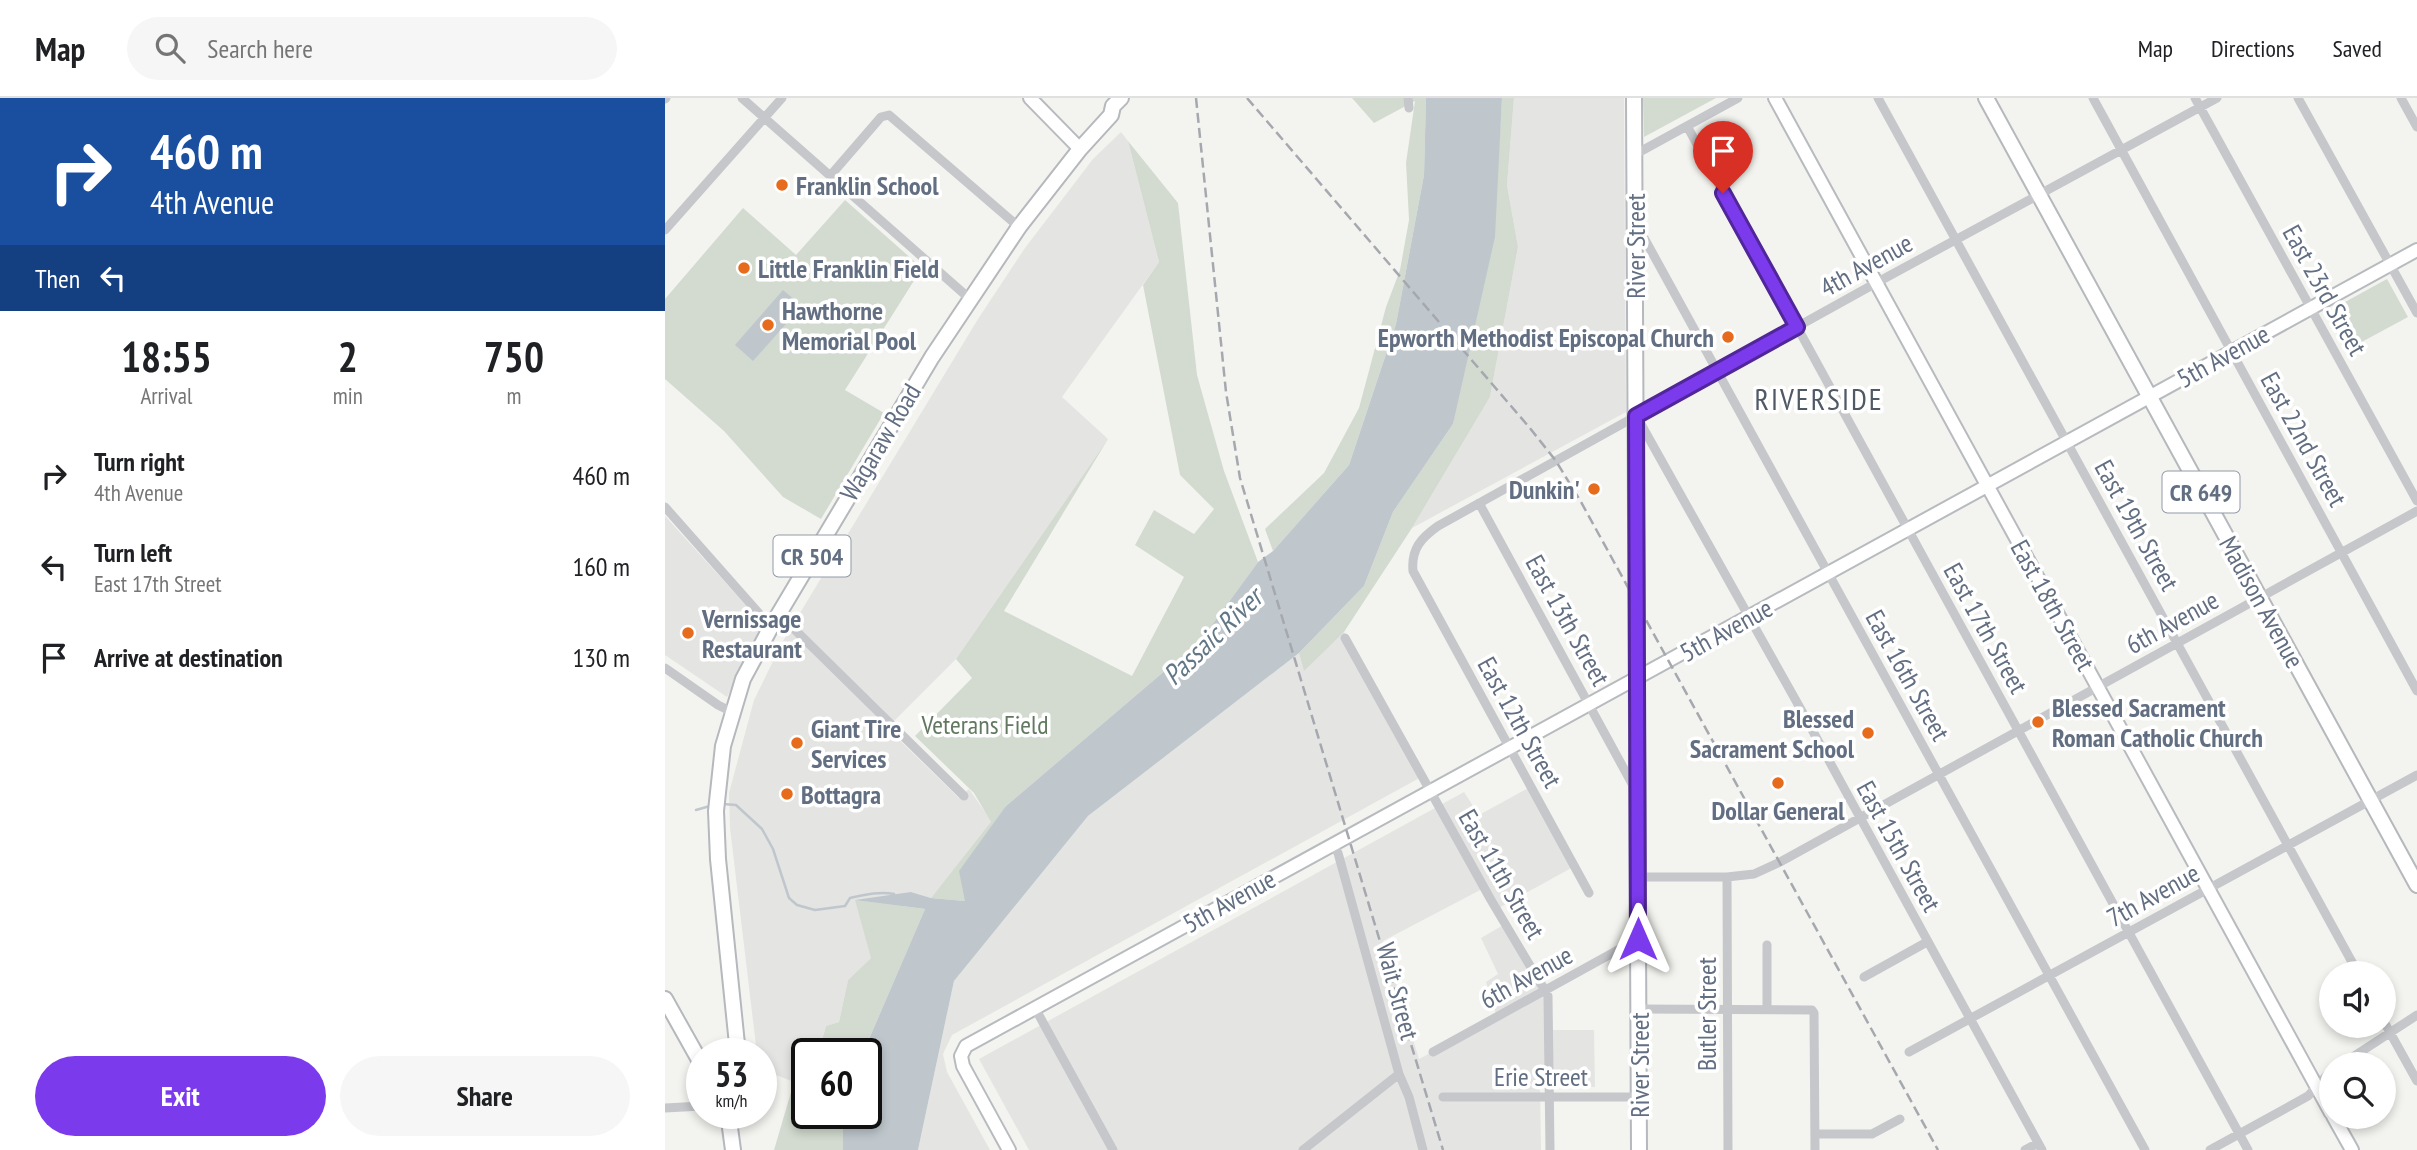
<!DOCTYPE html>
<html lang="en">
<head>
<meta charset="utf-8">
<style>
  body { margin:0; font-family:"PT Sans Narrow",sans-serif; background:#f6f6f6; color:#202124; height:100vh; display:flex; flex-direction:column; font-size:26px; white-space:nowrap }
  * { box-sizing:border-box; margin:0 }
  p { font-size:23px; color:#757577 }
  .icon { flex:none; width:38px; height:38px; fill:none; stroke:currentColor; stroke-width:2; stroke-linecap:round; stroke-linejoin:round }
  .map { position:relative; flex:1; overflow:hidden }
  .drawer { display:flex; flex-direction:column; background:#fff; width:665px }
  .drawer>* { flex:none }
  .guide { background:#1a4fa0; color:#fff; overflow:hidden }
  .buttons { position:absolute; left:1654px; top:863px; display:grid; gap:14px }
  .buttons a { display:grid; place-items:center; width:77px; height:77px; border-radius:50%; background:#fff; box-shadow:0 4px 10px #0003; font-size:35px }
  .speed { position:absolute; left:21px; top:940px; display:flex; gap:14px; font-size:35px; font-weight:700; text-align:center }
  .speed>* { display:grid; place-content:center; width:91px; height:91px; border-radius:50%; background:#fff; box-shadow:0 4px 10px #0003; line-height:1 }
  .speed small { font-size:18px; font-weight:400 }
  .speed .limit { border:4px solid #111; border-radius:10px; background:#fff; color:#111 }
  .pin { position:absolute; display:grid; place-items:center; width:60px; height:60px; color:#fff; margin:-72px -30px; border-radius:50% 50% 50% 0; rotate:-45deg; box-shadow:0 0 7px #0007 }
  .pin .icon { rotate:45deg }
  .me { position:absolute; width:77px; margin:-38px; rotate:0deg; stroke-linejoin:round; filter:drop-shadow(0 0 5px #0008) }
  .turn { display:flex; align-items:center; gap:24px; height:147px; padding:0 35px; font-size:32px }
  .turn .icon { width:91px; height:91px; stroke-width:2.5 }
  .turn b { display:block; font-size:49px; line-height:60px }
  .then { display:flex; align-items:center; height:66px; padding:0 35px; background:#0003; gap:14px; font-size:26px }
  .eta { display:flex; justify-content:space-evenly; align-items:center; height:119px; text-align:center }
  .eta b { font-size:42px; font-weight:600; line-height:49px }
  .action { display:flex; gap:14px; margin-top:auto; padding:14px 35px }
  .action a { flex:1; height:80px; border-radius:42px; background:#7c3aed; color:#fff; font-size:28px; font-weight:600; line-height:80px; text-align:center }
  .action a+a { background:#f6f6f6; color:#202124 }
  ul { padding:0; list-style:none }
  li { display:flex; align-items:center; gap:21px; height:91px; padding:0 35px }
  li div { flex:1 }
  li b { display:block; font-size:26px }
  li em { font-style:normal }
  header { display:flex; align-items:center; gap:42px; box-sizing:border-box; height:98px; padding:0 35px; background:#fff; border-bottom:2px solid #e0e0e0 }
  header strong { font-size:33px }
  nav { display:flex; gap:38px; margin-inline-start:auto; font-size:24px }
  .search { width:490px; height:63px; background:#f6f6f6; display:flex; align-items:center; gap:18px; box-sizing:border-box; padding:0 24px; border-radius:38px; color:#757577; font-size:26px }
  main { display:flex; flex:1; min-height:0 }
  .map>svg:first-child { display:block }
  .built { fill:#e4e4e3 }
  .green { fill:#d3dbd0 }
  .water { fill:#bfc7cd }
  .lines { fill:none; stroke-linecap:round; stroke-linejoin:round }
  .stream { stroke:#bfc7cd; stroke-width:2.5 }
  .secondary-casing { stroke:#b7babf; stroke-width:16 }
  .primary-casing { stroke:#b5b8bc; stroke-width:18 }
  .street { stroke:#c5c7cb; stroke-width:9 }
  .secondary { stroke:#fff; stroke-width:12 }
  .primary { stroke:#fff; stroke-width:14 }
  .rail { stroke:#a5a8af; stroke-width:2.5; stroke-dasharray:10 5; stroke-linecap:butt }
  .route-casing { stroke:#51269a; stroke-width:18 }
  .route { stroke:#7c3aed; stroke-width:12 }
  .poi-dot { fill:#e66b1d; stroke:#fff; stroke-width:2.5 }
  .labels { text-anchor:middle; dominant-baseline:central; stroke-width:7; stroke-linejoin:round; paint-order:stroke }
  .shield { fill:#fff; stroke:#919aa7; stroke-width:2 }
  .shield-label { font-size:24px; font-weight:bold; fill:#626e81 }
  .poi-label { font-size:26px; font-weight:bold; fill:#626e81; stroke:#fff; text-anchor:start }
  .street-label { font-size:26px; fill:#626e81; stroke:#fff }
  .park-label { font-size:26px; fill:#627861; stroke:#fff }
  .water-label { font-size:28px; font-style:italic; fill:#627785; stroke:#fff }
  .quarter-label { font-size:30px; letter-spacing:2px; fill:#505966; stroke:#fff }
</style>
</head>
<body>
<header>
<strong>Map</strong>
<div class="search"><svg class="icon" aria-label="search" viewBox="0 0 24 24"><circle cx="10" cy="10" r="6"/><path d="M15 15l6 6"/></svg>Search here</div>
<nav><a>Map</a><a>Directions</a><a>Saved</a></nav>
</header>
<main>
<section class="drawer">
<div class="guide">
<div class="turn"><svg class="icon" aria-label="right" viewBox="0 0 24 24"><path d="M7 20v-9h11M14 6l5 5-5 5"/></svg><div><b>460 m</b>4th Avenue</div></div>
<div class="then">Then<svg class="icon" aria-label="left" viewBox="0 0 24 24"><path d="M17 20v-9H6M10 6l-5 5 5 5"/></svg></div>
</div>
<div class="eta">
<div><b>18:55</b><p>Arrival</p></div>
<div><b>2</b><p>min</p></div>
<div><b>750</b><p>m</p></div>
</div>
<ul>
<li><svg class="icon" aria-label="right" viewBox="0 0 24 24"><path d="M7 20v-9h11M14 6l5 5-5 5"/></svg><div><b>Turn right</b><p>4th Avenue</p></div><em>460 m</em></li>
<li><svg class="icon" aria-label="left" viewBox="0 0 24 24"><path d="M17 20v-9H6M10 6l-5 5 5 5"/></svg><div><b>Turn left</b><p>East 17th Street</p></div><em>160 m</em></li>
<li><svg class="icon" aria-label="arrive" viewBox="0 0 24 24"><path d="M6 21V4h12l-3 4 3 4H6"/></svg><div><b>Arrive at destination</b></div><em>130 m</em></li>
</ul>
<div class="action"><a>Exit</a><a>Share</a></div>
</section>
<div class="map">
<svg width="1752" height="1052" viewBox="0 0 1752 1052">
  <rect width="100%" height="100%" fill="#f3f4ef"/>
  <!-- built -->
  <path class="built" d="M849 0H959L961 314 747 430 825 299 853 149 842 87Z
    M456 34 463 43 494 164 397 299 443 341 291 561 222 630 294 700 304 691 327 724 266 800 246 794 206 860 183 882 174 924 161 928 153 955 142 956V988L129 984 96 971V956H92L65 730 64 695 89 602 118 543 313 221 360 150 428 61Z
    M0 418 98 526 62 599 0 557Z
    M679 534 758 678 287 937 278 956 282 974 325 1052H253L289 883 423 718 634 555 639 572Z
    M867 688 910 768 832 811 819 790 718 843 754 961 832 919 821 884 833 876 816 840 840 826 885 890V932H929L930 989H875L876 1052H364L314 961 799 694 814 717Z"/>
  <!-- green -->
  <path class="green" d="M687 0H761L759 77 731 226 684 367 608 453 600 431 659 375 694 310 721 209 735 172 744 122 741 65 750 3 709 25Z
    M837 0H849L842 87 853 149 825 299 747 430 679 534 639 573 634 555 699 488 728 414 788 326 834 48Z
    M978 0H1051L979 39Z
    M463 43 513 105 532 277 559 373 593 464 536 542 341 708 300 803 266 800 326 724 309 695 250 638 307 580 291 561 443 341 339 513 467 578 519 479 470 447 489 412 529 436 549 411 515 377 478 187 494 164Z
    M180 102 257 170 180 292 219 315 156 421 118 399 59 333 0 281V201L78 110 131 157Z
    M1722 181 1743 219 1680 253 1660 215Z
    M190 802 260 811 198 955 153 956 161 928 174 924 183 882 206 860Z
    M129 984 142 988V1015H178V1052H109Z"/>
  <!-- water -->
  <path class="water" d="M761 0H837L830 139 788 326 728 414 699 488 634 555 423 718 289 883 253 1052H178V1015H201V956L198 955 260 811 190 802 246 794 266 800 300 803 294 773 341 708 536 542 593 464 608 453 684 367 731 226 759 77Z
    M118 192 137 208 88 263 70 247Z"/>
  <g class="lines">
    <!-- stream -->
    <path class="stream" d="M58 706 71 707 97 731 108 751 124 800 132 807 150 812 180 808 185 800C199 797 214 793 229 796
      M31 712 45 708"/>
    <defs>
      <path id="secondary" d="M365 0 415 51
        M1110 0 1666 1015
        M1668 1018 1687 1052
        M344 1052 298 968 296 958 301 948 1752 152"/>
      <path id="primary" d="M969 0 974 1052
        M1321 0 1752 787
        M0 901 37 967
        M73 956 53 761 51 713 58 648 78 581 106 529 267 259 354 129 415 51 446 17 448 8 456 0
        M63 1015 68 1052"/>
    </defs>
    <!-- secondary casing -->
    <use href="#secondary" class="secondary-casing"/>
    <!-- primary casing -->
    <use href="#primary" class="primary-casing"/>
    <!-- street -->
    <path class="street" d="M77 0 305 201
      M743 0 744 10
      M1213 0 1693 875
      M1428 0 1752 593
      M1530 0 1752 403
      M1633 0 1752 215
      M1736 0 1752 29
      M0 1 1 0
      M1022 28 1583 1052
      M969 57 1073 0
      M165 78 216 19 224 17 354 129
      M972 127 1480 1052
      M0 132 117 0
      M972 319 1139 617 1377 1052
      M814 405 971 693
      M0 409 106 529
      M112 518 123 525 299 698
      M680 540 826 802 883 898 885 1052
      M0 570 53 607 67 614
      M667 746 673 755 734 976 744 999 758 1052
      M973 779H1062L1089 776 1115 764 1752 413
      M1062 779 1063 1052
      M924 795 748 473C746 451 756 440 773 428L1211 185 1552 0
      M1199 879 1262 844
      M370 910 448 1052
      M1102 910V847
      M974 911 1147 912 1149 915 1150 1052
      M1718 922 1752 983
      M768 954 973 841
      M1244 954 1752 677
      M1677 966 1752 917
      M778 999H974
      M0 1010 37 1008
      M1150 1036H1207L1235 1021
      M638 1052 734 976
      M1360 1052 1373 1045
      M1545 1052 1643 998 1666 973"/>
    <!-- secondary -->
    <use href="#secondary" class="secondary"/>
    <!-- primary -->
    <use href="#primary" class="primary"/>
    <!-- rail -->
    <path class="rail" d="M531 0 561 294 575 380 778 1052
      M582 0 864 329 891 363 916 404 1273 1052"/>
  </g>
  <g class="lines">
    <defs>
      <path id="route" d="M973 841 971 318 1132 229 1058 95"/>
    </defs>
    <!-- route casing -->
    <use href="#route" class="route-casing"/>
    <!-- route -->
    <use href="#route" class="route"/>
  </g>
  <!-- markers -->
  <g class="poi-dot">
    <circle cx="117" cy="87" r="7"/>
    <circle cx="79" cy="170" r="7"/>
    <circle cx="103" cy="227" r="7"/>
    <circle cx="1063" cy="239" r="7"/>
    <circle cx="929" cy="391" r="7"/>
    <circle cx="23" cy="535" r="7"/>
    <circle cx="1373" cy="624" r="7"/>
    <circle cx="1203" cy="635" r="7"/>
    <circle cx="132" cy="645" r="7"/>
    <circle cx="1113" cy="685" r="7"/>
    <circle cx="122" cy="696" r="7"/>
  </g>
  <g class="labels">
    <!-- shield labels -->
    <g class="shield">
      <rect x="1497.5" y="373.5" width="77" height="41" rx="5"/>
      <rect x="108.5" y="437.5" width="77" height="41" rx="5"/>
    </g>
    <g class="shield-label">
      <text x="1536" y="394">CR 649</text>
      <text x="147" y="458">CR 504</text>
    </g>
    <!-- poi labels -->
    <g class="poi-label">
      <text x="131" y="87">Franklin School</text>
      <text x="93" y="170">Little Franklin Field</text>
      <text x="117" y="212">Hawthorne<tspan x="117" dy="30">Memorial Pool</tspan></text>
      <text x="1049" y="239" text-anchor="end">Epworth Methodist Episcopal Church</text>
      <text x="915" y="391" text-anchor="end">Dunkin'</text>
      <text x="37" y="520">Vernissage<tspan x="37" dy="30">Restaurant</tspan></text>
      <text x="1387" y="609">Blessed Sacrament<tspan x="1387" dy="30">Roman Catholic Church</tspan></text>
      <text x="1189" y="620" text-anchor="end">Blessed<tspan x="1189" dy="30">Sacrament School</tspan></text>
      <text x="146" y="630">Giant Tire<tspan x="146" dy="30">Services</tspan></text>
      <text x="136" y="696">Bottagra</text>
      <text x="1113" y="712" text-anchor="middle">Dollar General</text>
    </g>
    <!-- street labels -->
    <g class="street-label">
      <text transform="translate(970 148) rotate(-90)">River Street</text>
      <text transform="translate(1201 167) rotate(-29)">4th Avenue</text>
      <text transform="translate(1660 192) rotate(61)">East 23rd Street</text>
      <text transform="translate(1558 258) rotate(-29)">5th Avenue</text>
      <text transform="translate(1639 341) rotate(61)">East 22nd Street</text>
      <text transform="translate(215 344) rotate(-59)">Wagaraw Road</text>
      <text transform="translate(1472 427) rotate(61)">East 19th Street</text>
      <text transform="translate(1597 504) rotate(61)">Madison Avenue</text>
      <text transform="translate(1388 507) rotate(61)">East 18th Street</text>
      <text transform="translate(903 522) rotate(61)">East 13th Street</text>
      <text transform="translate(1507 524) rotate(-29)">6th Avenue</text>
      <text transform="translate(1321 530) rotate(61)">East 17th Street</text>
      <text transform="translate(1061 532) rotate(-29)">5th Avenue</text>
      <text transform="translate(1243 577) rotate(61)">East 16th Street</text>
      <text transform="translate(855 624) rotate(61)">East 12th Street</text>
      <text transform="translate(1234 748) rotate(61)">East 15th Street</text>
      <text transform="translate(837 776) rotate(60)">East 11th Street</text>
      <text transform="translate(1488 797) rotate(-29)">7th Avenue</text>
      <text transform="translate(564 803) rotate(-29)">5th Avenue</text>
      <text transform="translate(861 879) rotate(-29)">6th Avenue</text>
      <text transform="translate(733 893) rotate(75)">Wait Street</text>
      <text transform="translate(1041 916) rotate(-90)">Butler Street</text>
      <text transform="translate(974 967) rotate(-90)">River Street</text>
      <text x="876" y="978">Erie Street</text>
    </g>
    <!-- park labels -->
    <g class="park-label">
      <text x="320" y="626">Veterans Field</text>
    </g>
    <!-- water labels -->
    <g class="water-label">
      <text transform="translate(547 538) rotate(-44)">Passaic River</text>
    </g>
    <!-- quarter labels -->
    <g class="quarter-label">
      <text x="1154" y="300">RIVERSIDE</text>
    </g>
  </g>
</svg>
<div class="buttons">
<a><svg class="icon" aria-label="sound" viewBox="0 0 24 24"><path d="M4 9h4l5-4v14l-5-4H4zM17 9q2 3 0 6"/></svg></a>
<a><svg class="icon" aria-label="search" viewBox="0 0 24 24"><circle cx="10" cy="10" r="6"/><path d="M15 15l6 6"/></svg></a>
</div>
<div class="speed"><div>53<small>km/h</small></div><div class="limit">60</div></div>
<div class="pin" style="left:1058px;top:95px;background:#d93025"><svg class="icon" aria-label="arrive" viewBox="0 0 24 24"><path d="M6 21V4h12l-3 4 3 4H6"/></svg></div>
<svg class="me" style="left:973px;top:841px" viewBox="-20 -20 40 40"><path d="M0-17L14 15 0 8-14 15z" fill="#7c3aed" stroke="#fff" stroke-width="4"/></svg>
</div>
</main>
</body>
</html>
